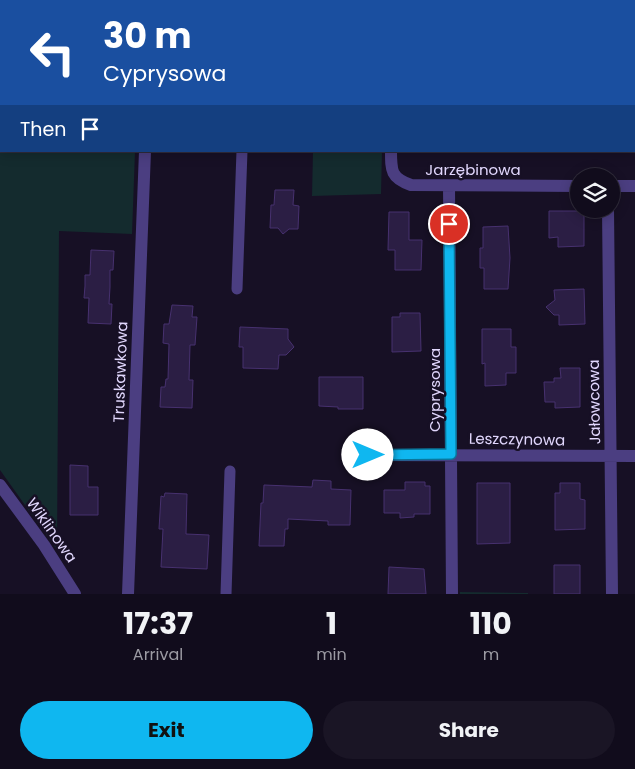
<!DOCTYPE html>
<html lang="en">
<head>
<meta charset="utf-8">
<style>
  body { margin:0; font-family:Poppins,sans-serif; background:#1a1525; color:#f1f3f6; height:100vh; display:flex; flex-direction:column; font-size:19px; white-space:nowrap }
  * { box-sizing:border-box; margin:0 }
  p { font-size:16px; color:#9c9ba3 }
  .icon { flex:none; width:28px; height:28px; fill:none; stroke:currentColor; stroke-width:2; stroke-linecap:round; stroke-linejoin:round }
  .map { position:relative; height:594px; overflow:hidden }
  .side { display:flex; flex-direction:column; background:#110c1c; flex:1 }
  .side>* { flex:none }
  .guide { position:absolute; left:0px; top:0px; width:635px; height:152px; box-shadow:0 2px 12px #0003,0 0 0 1px #302c3b; background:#1a4fa0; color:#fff; overflow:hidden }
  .tools { position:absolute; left:570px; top:168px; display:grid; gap:10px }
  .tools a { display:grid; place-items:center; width:50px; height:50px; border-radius:50%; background:#110c1c; box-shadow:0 2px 12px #0003,0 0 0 1px #302c3b; font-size:25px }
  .pin { position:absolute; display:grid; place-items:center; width:42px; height:42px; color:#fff; margin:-21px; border:2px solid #fff; border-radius:50%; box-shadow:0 1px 5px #0007 }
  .me { position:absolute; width:55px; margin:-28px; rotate:90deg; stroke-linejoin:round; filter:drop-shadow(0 0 4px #0008) }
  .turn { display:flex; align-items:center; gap:18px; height:105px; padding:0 20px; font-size:22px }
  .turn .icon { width:65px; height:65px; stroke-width:2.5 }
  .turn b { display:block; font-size:35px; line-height:42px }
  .then { display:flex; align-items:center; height:48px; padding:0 20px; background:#0003; gap:10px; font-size:19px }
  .eta { display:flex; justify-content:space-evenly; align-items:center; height:85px; text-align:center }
  .eta b { font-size:30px; font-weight:700; line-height:35px }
  .button { display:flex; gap:10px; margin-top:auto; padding:10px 20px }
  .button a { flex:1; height:58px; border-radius:30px; background:#0fb7f0; color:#111; font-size:20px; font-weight:700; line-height:58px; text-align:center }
  .button a+a { background:#1a1525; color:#f1f3f6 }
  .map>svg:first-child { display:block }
  .green { fill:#142b2e }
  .building { fill:#2b1e44; stroke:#47316f }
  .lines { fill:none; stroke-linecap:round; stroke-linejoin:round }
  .lane { stroke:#4b3e81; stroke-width:11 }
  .street { stroke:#4b3e81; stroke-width:12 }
  .route-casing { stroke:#0a779c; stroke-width:12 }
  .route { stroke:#0fb7f0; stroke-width:9 }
  .labels { text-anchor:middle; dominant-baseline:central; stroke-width:5; stroke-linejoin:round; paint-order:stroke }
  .street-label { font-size:15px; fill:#e1d7fd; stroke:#171025 }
</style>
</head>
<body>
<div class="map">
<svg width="635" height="594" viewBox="0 0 635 594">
  <rect width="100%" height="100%" fill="#171025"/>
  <!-- green -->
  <path class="green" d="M257 0H385L257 1Z
    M0 20 1 151H135L132 234 59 231 57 550 0 470Z
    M313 151H382L381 194 312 196Z
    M460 592 528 593V594H460Z"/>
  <!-- building -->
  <path class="building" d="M275 190H294L293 205 299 206 298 229H289L283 234 278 228H270L271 205H274Z
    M549 211H584V246L558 247V237L549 238Z
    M389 212H409V240H422L421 270H395V250H388Z
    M508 226 510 258 508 289H484V268H480V248H483V227Z
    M91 250 114 251 113 270H110V287L109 304H112L111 324 88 323 89 298H84L85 286V275H90Z
    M584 289 585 324 559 325V315H554L546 307 555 300 554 290Z
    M172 305 193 306 192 317H197L195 345H190L189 380H193L192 408 160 407 161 387H165L166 379H168L169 344 163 343 164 324H169Z
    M400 313H420L421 351 392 352V317H400Z
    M240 327 288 329V339L294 347 286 355H279L278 369 243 368V347H239Z
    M482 329H511V347H516V373H506V385L485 386V363L482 364Z
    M560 368H580V407L555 408V402H545L544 382H554V378H561Z
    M319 377H363V409H338V407L319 406Z
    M70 465 88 466V487H98V515H70Z
    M313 480 331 481V489L351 490 350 525H328V521L288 519V529H285L284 546H259L261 503H263L264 485 312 487Z
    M405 482H425V486H430V514H414V517L400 518V513H384V490H405Z
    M477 483H510V543L477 544Z
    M560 483H580V499L585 500V529L555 530V493H560Z
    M165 493 187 494 186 534 209 535 207 569 161 567 163 529H159L161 496 164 497Z
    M554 565H580V594H554Z
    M389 567 424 569 426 594H388Z"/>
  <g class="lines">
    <!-- lane -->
    <path class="lane" d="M247 1V0
      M237 289 242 151
      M226 594 230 471"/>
    <!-- street -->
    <path class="street" d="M151 1V0
      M393 1V0
      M391 151C391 171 391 178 411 185L579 186
      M449 186 452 594
      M611 186H635
      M608 209 612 594
      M368 455 635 456
      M0 485 44 545 75 594
      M128 594 145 151"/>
  </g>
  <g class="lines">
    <defs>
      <path id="route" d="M368 455 451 454 449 224"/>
    </defs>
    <!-- route casing -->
    <use href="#route" class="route-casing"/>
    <!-- route -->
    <use href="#route" class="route"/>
  </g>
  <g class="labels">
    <!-- street labels -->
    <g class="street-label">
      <text x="473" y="169">Jarzębinowa</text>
      <text transform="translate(120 372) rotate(-88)">Truskawkowa</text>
      <text transform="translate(434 390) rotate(-90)">Cyprysowa</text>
      <text transform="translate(594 402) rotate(-91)">Jałowcowa</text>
      <text transform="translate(517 439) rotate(1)">Leszczynowa</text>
      <text transform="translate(52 530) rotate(55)">Wiklinowa</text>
    </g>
  </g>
</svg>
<div class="tools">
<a><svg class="icon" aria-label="layers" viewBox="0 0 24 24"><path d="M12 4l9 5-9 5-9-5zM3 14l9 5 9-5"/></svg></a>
</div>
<div class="pin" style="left:449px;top:224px;background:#d93025"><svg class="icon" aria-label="arrive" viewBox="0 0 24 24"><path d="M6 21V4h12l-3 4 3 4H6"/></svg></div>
<svg class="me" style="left:368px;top:455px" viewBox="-20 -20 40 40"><circle r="19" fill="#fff"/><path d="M0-13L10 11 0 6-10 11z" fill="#0fb7f0"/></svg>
<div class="guide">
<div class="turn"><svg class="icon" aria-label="left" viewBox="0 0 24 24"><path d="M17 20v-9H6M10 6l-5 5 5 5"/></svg><div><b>30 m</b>Cyprysowa</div></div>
<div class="then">Then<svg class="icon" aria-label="arrive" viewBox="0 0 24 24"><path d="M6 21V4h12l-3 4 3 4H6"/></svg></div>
</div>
</div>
<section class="side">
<div class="eta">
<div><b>17:37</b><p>Arrival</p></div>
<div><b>1</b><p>min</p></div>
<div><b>110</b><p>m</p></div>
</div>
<div class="button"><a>Exit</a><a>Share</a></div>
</section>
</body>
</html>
